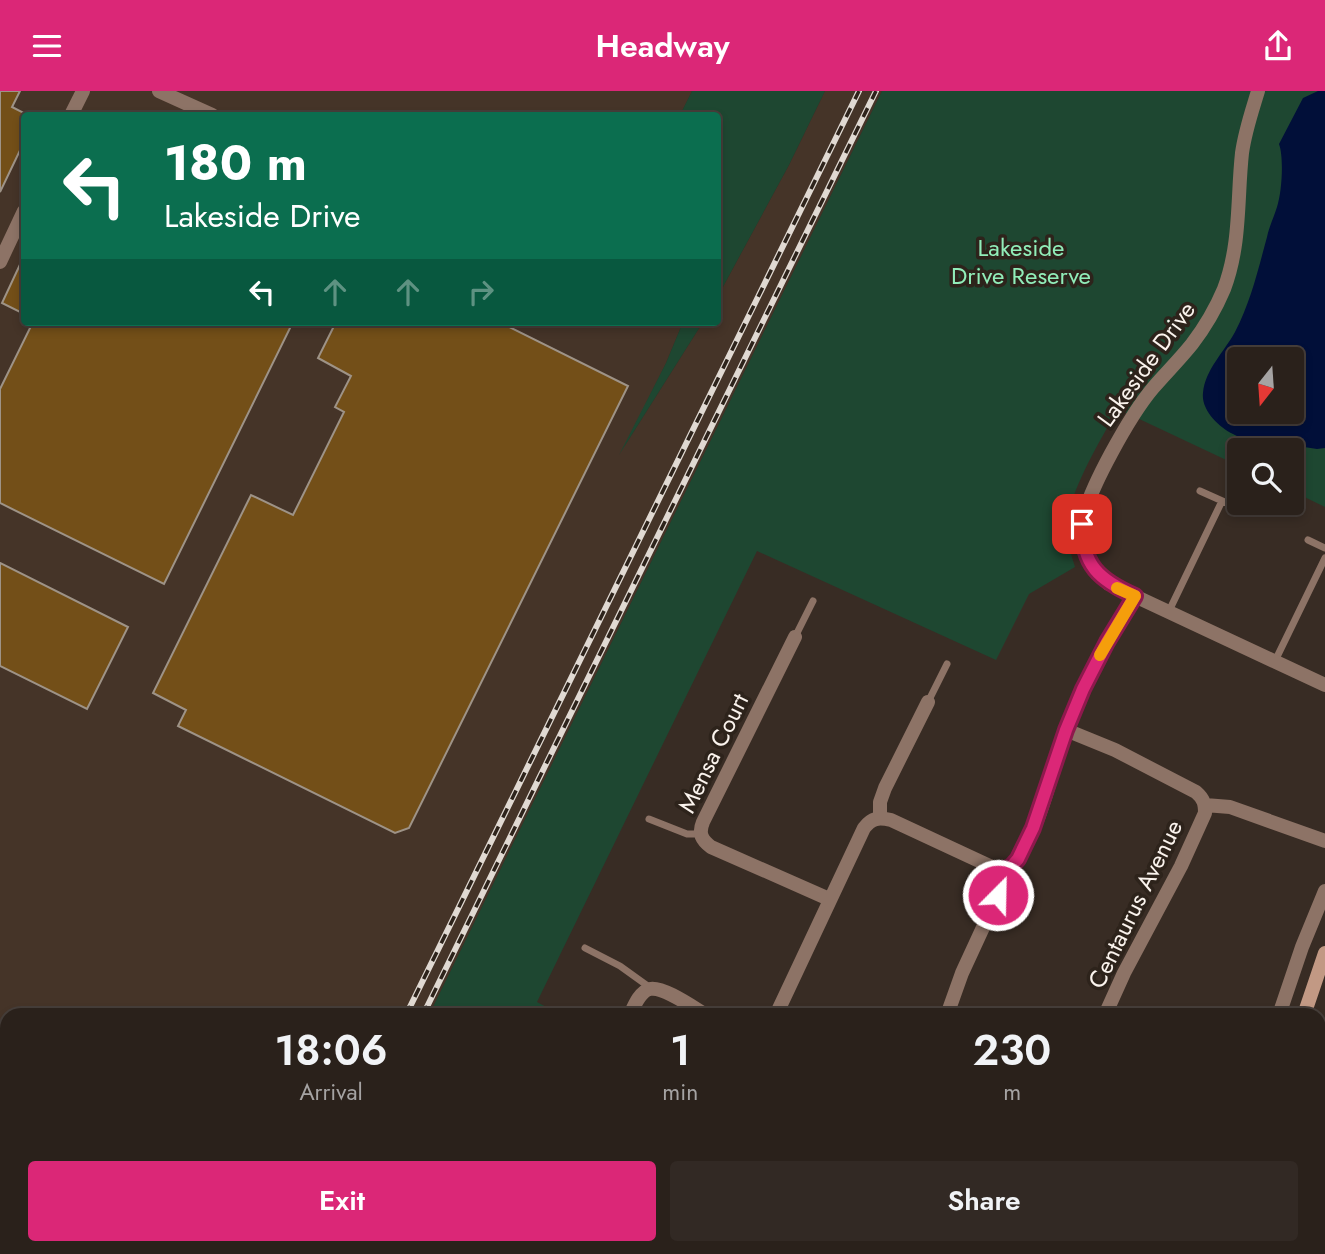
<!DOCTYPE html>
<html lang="en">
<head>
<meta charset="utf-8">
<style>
  body { margin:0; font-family:Jost,sans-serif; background:#322924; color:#f1f3f6; height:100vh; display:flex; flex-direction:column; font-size:26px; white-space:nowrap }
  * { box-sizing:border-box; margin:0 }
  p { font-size:23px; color:#a5a3a3 }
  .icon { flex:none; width:38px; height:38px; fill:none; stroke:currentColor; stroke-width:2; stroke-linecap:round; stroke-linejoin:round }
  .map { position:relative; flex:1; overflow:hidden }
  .drawer { position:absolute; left:0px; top:917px; width:1326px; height:247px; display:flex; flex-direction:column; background:#2a211b; border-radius:21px 21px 0 0; box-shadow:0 4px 10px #0003,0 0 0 2px #463e3a }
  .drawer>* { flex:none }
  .banner { position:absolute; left:21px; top:21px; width:700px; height:214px; border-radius:7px; box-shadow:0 4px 10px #0003,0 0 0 2px #463e3a; background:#0b6e4f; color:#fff; overflow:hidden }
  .needle { width:46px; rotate:197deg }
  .tools { position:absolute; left:1227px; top:256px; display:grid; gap:14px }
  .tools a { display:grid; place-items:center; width:77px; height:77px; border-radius:7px; background:#2a211b; box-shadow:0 4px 10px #0003,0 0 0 2px #463e3a; font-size:35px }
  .pin { position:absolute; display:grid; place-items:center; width:60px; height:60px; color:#fff; margin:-30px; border-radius:14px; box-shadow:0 4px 10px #0006 }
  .me { position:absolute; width:77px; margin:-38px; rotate:23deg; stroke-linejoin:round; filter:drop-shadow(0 0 5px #0008) }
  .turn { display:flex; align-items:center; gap:24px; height:147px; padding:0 28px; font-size:32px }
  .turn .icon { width:91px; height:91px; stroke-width:2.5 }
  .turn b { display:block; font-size:49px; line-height:60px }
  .lanes { display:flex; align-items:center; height:66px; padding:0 28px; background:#0003; justify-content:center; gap:35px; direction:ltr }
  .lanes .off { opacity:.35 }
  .eta { display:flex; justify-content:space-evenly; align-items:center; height:119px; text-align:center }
  .eta b { font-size:42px; font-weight:600; line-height:49px }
  .cta { display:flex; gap:14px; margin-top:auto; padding:14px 28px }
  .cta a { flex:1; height:80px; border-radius:7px; background:#db2777; color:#fff; font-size:28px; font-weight:600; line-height:80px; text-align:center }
  .cta a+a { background:#322924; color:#f1f3f6 }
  header { display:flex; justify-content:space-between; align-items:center; height:91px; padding:0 28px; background:#db2777; color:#fff; font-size:32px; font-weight:600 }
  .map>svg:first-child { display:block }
  .built { fill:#453428 }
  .green { fill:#1e4731; fill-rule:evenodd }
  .water { fill:#010f39; fill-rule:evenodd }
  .building { fill:#734f18; stroke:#9e9387; stroke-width:2 }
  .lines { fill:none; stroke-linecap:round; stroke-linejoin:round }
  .lane { stroke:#8d7366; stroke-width:7 }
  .street { stroke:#8d7366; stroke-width:14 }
  .secondary { stroke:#c29984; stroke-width:14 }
  .rail-casing { stroke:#e0d9d2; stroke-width:6 }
  .rail { stroke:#2d231b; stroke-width:3.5; stroke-dasharray:10; stroke-linecap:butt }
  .route-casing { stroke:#8e194d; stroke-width:18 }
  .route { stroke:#db2777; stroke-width:12 }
  .slow { stroke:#f59e0b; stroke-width:12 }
  .labels { text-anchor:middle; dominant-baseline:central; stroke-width:7; stroke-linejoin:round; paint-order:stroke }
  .park-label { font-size:24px; fill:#91edb9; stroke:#2d231b }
  .street-label { font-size:24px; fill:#faf3ed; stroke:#2d231b }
</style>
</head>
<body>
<header><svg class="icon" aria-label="menu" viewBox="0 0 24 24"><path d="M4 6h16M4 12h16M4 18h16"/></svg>Headway<svg class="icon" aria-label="share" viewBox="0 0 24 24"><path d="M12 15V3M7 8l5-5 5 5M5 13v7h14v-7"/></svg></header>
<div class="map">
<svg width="1325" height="1163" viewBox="0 0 1325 1163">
  <rect width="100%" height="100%" fill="#382c24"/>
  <!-- built -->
  <path class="built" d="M0 0H692L680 24H24V231H683L666 272 624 356 703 231H718V205L789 74 825 0H882L429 924H7V1157H314L311 1163H0Z
    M848 1157H1180L1201 1163H843Z"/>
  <!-- green -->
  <path class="green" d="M692 0H825L789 74 718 205V24H680Z
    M882 0H1325V416L1292 400V359H1239V375L1118 318C1102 346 1069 401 1067 433 1066 449 1071 462 1075 476L1029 503 996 569 757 460 537 911 561 924H429ZM1239 268H1292V320H1239Z
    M683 231H703L619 364 666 272Z
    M314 1157H413L410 1163H311Z"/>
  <!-- water -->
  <path class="water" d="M1318 0H1325V357L1317 358C1290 353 1257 356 1233 343 1219 336 1201 319 1203 302 1205 279 1224 261 1235 241 1251 210 1258 179 1267 146 1269 136 1274 126 1277 116 1282 101 1284 66 1279 53L1303 7ZM1239 268H1292V320H1239Z"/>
  <!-- building -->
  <path class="building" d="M0 0H20L12 16 24 22V51L0 101Z
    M24 165V223L2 212Z
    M33 231H293L164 493 0 412V298Z
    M336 231H499L628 295 409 737 395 742 178 635 186 619 153 602 251 404 293 424 344 321 335 316 351 285 318 267Z
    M0 472 128 536 87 618 0 575Z"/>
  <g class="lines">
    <!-- lane -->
    <path class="lane" d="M1200 400 1238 417
      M1308 449 1325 457
      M1169 520 1222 410
      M795 546 813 510
      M1275 570 1325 467
      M928 611 947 573
      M649 728 687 743H700
      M585 857 620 875 652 898"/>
    <!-- street -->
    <path class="street" d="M159 0 212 24
      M1258 0C1252 20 1245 40 1242 62 1237 108 1241 153 1224 198 1216 217 1205 236 1192 253 1180 268 1166 282 1153 297 1131 323 1087 400 1082 433 1079 456 1091 478 1109 493L1325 594
      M71 24 83 0
      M0 171 24 120
      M795 546 703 731C698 743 702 749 711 756L829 808
      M1066 639 1115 659 1196 701C1204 708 1205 713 1205 722L1181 775 1124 882 1105 924
      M1205 714 1230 716 1325 750
      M880 727V711L885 697 928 611
      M630 924C634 915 640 900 650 898 663 895 694 917 706 924
      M776 924 864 737C872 727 878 726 891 729L992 776C1002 779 1009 779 1016 770 1040 739 1052 678 1066 640 1083 592 1108 548 1134 505
      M947 924 962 882 998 804 1001 779
      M1279 924 1302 856 1325 800
      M1320 1098 1325 1068
      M500 1157 522 1163
      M786 1157 794 1163
      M1233 1157 1255 1160
      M482 1163 485 1157
      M824 1163 828 1157
      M1310 1163 1311 1157"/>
    <!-- secondary -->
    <path class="secondary" d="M1304 924 1325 862
      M1320 964 1325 945
      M1255 1160 1274 1163"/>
    <defs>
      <path id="rail" d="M406 924 859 0
        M423 924 876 0
        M298 1163 301 1157"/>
    </defs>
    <!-- rail casing -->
    <use href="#rail" class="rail-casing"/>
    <!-- rail -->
    <use href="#rail" class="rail"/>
  </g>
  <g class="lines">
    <defs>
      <path id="route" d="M998 804 1001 779 1011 776 1018 768 1033 737 1066 639 1083 598 1107 551 1135 505C1099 489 1082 474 1082 433"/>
    </defs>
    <!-- route casing -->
    <use href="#route" class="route-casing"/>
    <!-- route -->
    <use href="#route" class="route"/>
    <!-- slow -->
    <path class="slow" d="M1100 564 1135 505 1117 497"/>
  </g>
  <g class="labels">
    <!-- park labels -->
    <g class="park-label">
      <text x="1021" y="156">Lakeside<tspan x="1021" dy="28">Drive Reserve</tspan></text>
    </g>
    <!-- street labels -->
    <g class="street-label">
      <text transform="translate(1146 273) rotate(-54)">Lakeside Drive</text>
      <text transform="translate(713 662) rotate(-64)">Mensa Court</text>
      <text transform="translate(1135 813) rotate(-64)">Centaurus Avenue</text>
    </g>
  </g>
</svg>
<div class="tools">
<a><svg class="needle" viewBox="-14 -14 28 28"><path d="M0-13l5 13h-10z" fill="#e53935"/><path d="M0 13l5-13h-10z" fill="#a5a3a3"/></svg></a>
<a><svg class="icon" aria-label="search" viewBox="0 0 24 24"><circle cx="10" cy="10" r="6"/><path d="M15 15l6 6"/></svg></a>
</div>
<div class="pin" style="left:1082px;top:433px;background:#d93025"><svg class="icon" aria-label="arrive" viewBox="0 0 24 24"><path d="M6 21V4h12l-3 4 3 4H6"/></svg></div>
<svg class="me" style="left:998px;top:804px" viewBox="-20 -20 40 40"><circle r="17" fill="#db2777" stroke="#fff" stroke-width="3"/><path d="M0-11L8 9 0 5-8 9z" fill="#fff"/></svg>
<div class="banner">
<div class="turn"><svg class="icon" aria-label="left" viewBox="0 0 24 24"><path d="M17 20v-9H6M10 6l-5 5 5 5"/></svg><div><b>180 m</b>Lakeside Drive</div></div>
<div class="lanes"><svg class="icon" aria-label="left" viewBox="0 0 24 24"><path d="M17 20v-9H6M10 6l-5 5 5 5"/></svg><svg class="icon off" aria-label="ahead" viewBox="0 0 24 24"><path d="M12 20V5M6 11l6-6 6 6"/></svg><svg class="icon off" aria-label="ahead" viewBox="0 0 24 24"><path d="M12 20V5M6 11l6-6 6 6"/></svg><svg class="icon off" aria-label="right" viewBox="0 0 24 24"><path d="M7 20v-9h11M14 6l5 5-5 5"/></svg></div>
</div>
<section class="drawer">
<div class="eta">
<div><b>18:06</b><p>Arrival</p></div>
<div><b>1</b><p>min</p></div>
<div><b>230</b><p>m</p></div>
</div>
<div class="cta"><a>Exit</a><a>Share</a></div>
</section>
</div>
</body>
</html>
